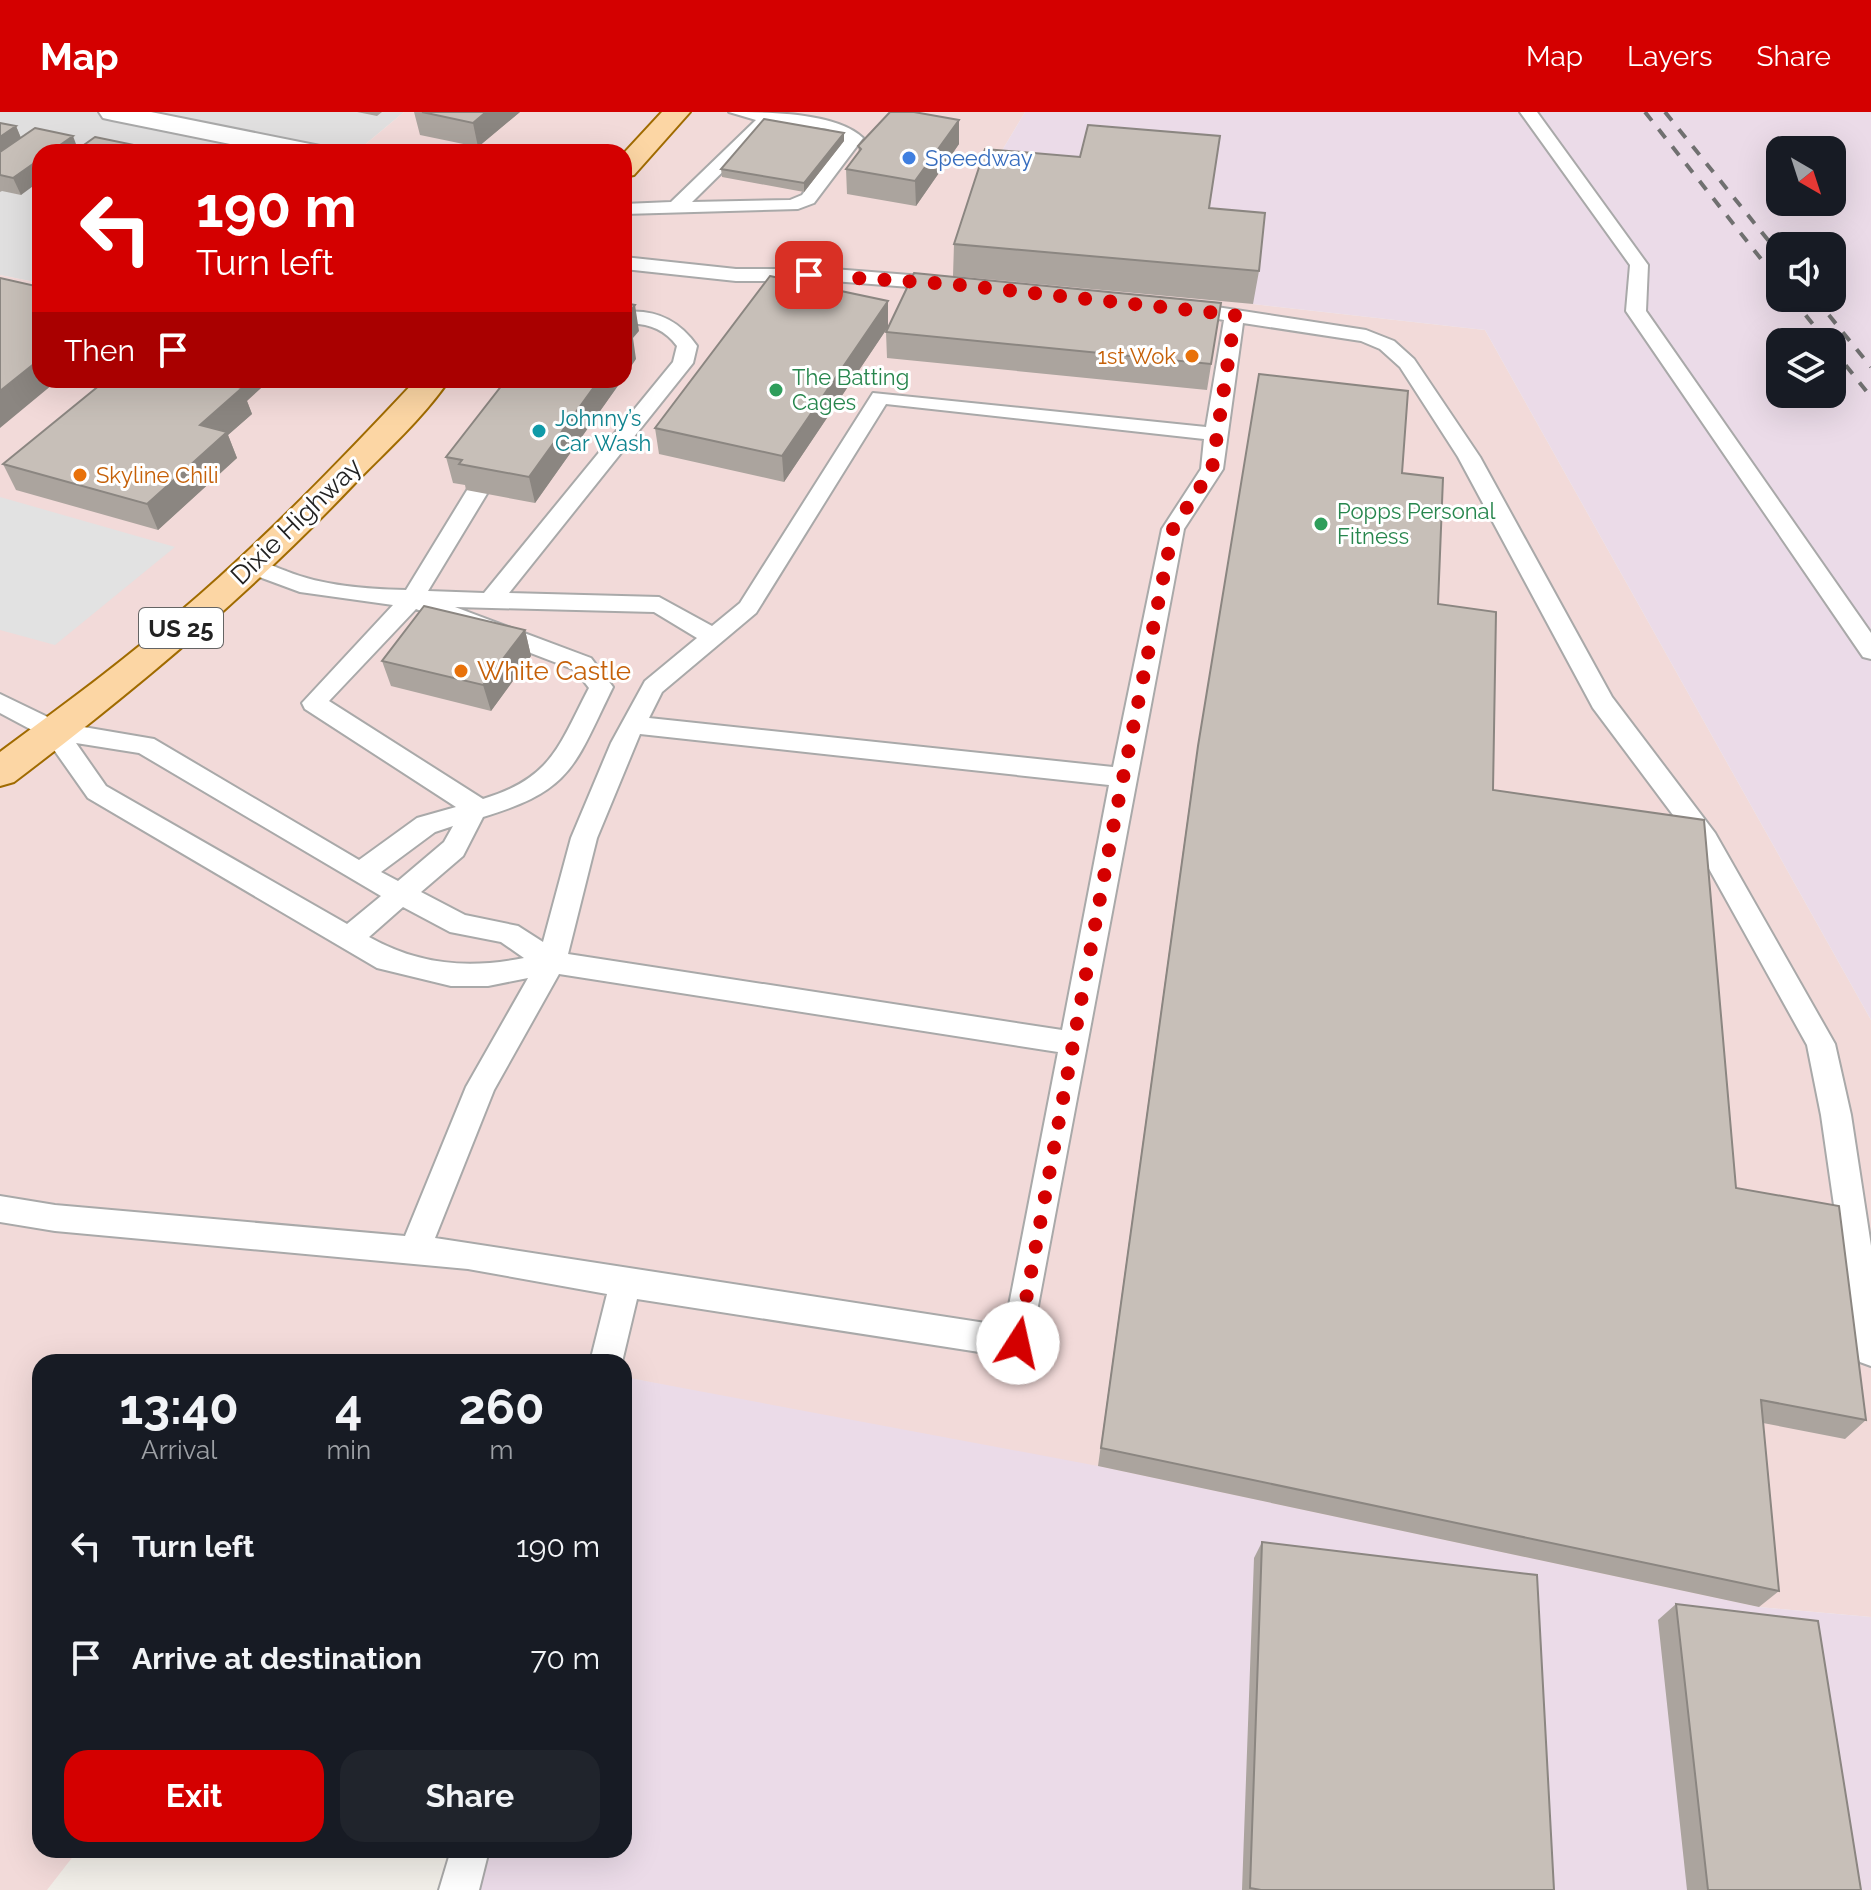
<!DOCTYPE html>
<html lang="en">
<head>
<meta charset="utf-8">
<style>
  body { margin:0; font-family:Raleway,sans-serif; background:#20242c; color:#f1f3f6; height:100vh; display:flex; flex-direction:column; font-size:30px; white-space:nowrap }
  * { box-sizing:border-box; margin:0 }
  p { font-size:26px; color:#9ea1a6 }
  .icon { flex:none; width:44px; height:44px; fill:none; stroke:currentColor; stroke-width:2; stroke-linecap:round; stroke-linejoin:round }
  .map { position:relative; flex:1; overflow:hidden }
  .drawer { position:absolute; left:32px; top:1242px; width:600px; height:504px; display:flex; flex-direction:column; background:#171b24; border-radius:24px; box-shadow:0 8px 32px #0002 }
  .drawer>* { flex:none }
  .guide { position:absolute; left:32px; top:32px; width:600px; height:244px; border-radius:24px; box-shadow:0 8px 32px #0002; background:#d40000; color:#fff; overflow:hidden }
  .needle { width:52px; rotate:141deg }
  .tools { position:absolute; left:1766px; top:24px; display:grid; gap:16px }
  .tools a { display:grid; place-items:center; width:80px; height:80px; border-radius:16px; background:#171b24; box-shadow:0 8px 32px #0002; font-size:40px }
  .pin { position:absolute; display:grid; place-items:center; width:68px; height:68px; color:#fff; margin:-34px; border-radius:16px; box-shadow:0 4px 12px #0006 }
  .me { position:absolute; width:88px; margin:-44px; rotate:10deg; stroke-linejoin:round; filter:drop-shadow(0 0 6px #0008) }
  .turn { display:flex; align-items:center; gap:28px; height:168px; padding:0 32px; font-size:36px }
  .turn .icon { width:104px; height:104px; stroke-width:2.5 }
  .turn b { display:block; font-size:56px; line-height:68px }
  .then { display:flex; align-items:center; height:76px; padding:0 32px; background:#0003; gap:16px; font-size:30px }
  .eta { display:flex; justify-content:space-evenly; align-items:center; height:136px; text-align:center }
  .eta b { font-size:48px; font-weight:700; line-height:56px }
  .primary-button { display:flex; gap:16px; margin-top:auto; padding:16px 32px }
  .primary-button a { flex:1; height:92px; border-radius:24px; background:#d40000; color:#fff; font-size:32px; font-weight:700; line-height:92px; text-align:center }
  .primary-button a+a { background:#20242c; color:#f1f3f6 }
  ul { padding:0; list-style:none }
  li { display:flex; align-items:center; gap:24px; height:112px; padding:0 32px }
  li div { flex:1 }
  li b { display:block; font-size:30px }
  li em { font-style:normal }
  header { display:flex; align-items:center; gap:48px; box-sizing:border-box; height:112px; padding:0 40px; background:#d40000; color:#fff }
  header strong { font-size:38px }
  nav { display:flex; gap:44px; margin-inline-start:auto; font-size:28px }
  .map>svg:first-child { display:block }
  .residential { fill:#e0dfdf }
  .commercial { fill:#f2dad9 }
  .industrial { fill:#ebdbe8; fill-rule:evenodd }
  .parking { fill:#e2e2e2 }
  .lines { fill:none; stroke-linecap:round; stroke-linejoin:round }
  .lane-casing { stroke:#a9a9a9; stroke-width:4 }
  .street-casing { stroke:#a9a9a9; stroke-width:4 }
  .primary-casing { stroke:#a06b00; stroke-width:4 }
  .lane { fill:#fff; fill-rule:evenodd }
  .street { fill:#fff; fill-rule:evenodd }
  .primary { fill:#fcd6a4; fill-rule:evenodd }
  .rail { stroke:#707070; stroke-width:4; stroke-dasharray:11 11; stroke-linecap:butt }
  .wall { fill:#aba49e }
  .shaded-wall { fill:#8b8681 }
  .building { fill:#c7bfb8; stroke:#8b8681; stroke-width:2 }
  .route { stroke:#d40000; stroke-width:14; stroke-dasharray:0 25.2 }
  .shop-dot { fill:#3f7fe0; stroke:#fff; stroke-width:3 }
  .food-dot { fill:#e8710a; stroke:#fff; stroke-width:3 }
  .leisure-dot { fill:#2e9e5b; stroke:#fff; stroke-width:3 }
  .culture-dot { fill:#0f9aa8; stroke:#fff; stroke-width:3 }
  .labels { text-anchor:middle; dominant-baseline:central; stroke-width:6; stroke-linejoin:round; paint-order:stroke }
  .far-shop-label { font-size:22px; fill:#366cbe; stroke:#fff; text-anchor:start }
  .far-food-label { font-size:22px; fill:#c56008; stroke:#fff; text-anchor:end }
  .far-leisure-label { font-size:22px; fill:#27864d; stroke:#fff; text-anchor:start }
  .far-culture-label { font-size:22px; fill:#0d838f; stroke:#fff; text-anchor:start }
  .shield { fill:#fff; stroke:#646464; stroke-width:2 }
  .shield-label { font-size:24px; font-weight:bold; fill:#222 }
  .street-label { font-size:26px; fill:#222; stroke:#fff }
  .food-label { font-size:26px; fill:#c56008; stroke:#fff; text-anchor:start }
</style>
</head>
<body>
<header>
<strong>Map</strong>
<nav><a>Map</a><a>Layers</a><a>Share</a></nav>
</header>
<div class="map">
<svg width="1871" height="1778" viewBox="0 0 1871 1778">
  <rect width="100%" height="100%" fill="#f2efe9"/>
  <!-- residential -->
  <path class="residential" d="M0 0H404L356 40H40V171L0 163Z"/>
  <!-- commercial -->
  <path class="commercial" d="M404 0H1025L984 69 1253 192 1485 218 1871 908V1505L1759 1495 624 1265V1250H510L471 1245 467 1250H40V1738H78L47 1778H0V163L40 171V268H624V40H356Z"/>
  <!-- industrial -->
  <path class="industrial" d="M1025 0H1871V908L1485 218 1253 192 984 69ZM1780 38H1832V90H1780ZM1780 134H1832V186H1780ZM1780 230H1832V282H1780Z
    M624 1265 1098 1354 1759 1495 1871 1505V1778H459L470 1738H624Z"/>
  <!-- parking -->
  <path class="parking" d="M0 385 175 435 55 533 0 518Z"/>
  <g class="lines">
    <defs>
      <path id="lane" d="M729 0C766 0 836 0 863 26L814 91 798 97 624 102V92L671 90 756 8ZM773 10 828 17 844 27 802 83 790 88 692 90Z
        M1520 0H1537L1648 153 1646 199 1871 521V547L1863 545 1626 199 1630 153Z
        M624 145 736 157H833L948 166 957 172 948 178 833 169H736L624 157Z
        M1184 190 1366 218 1394 229 1414 247 1480 345 1612 585 1715 721 1835 932 1851 1003 1871 1134V1254L1860 1250 1855 1239 1821 1003 1807 933 1697 735 1593 596 1458 345 1400 255 1380 237 1361 229 1243 211 1223 357 1184 417 1029 1242 1018 1246 637 1187 622 1250H590L607 1182 468 1157 55 1119 0 1110V1084L55 1093 405 1124 466 975 528 866 488 874H451L377 856 88 686 45 625 0 601V582L60 611 154 627 359 748 417 706 456 695 305 597 302 591 393 493 300 480 243 459 240 454 243 449C257 445 272 454 286 459 323 474 366 477 406 478L469 375 477 373 488 380 428 479 484 481 673 250 677 234C664 216 646 210 624 212V200C655 197 679 208 697 234L693 251 509 481 659 485 712 514 740 491 873 281 1206 315 1224 208 1177 200 1174 196 1177 192ZM886 292 1204 327 1201 357 1162 417 1113 655 649 606 662 580 756 501ZM455 495 654 500 697 526 645 569 611 631 571 726 543 830 518 814 465 803 421 780 463 744 483 705C573 678 574 654 613 575L591 546ZM416 497 575 558 589 576C558 635 552 666 483 687L329 589ZM640 622 1109 673 1062 918 568 842 597 726ZM76 631 139 641 381 784 347 812 106 674ZM453 714 444 730 398 769 381 760 435 720ZM403 795 450 820 501 830 524 846C468 857 419 853 369 825ZM559 862 1058 940 1005 1214 435 1126 494 978Z
        M451 1738H489L479 1778H439Z"/>
      <path id="street" d="M99 0H151L310 32 320 34 324 40H270L112 8 103 6Z"/>
      <path id="primary" d="M662 0H690L634 63 624 65V41Z
        M416 268H449C423 306 386 339 354 372 248 484 136 577 14 670L0 674V640C62 594 124 549 182 498 265 427 341 348 416 268Z"/>
    </defs>
    <!-- lane casing -->
    <use href="#lane" class="lane-casing"/>
    <!-- street casing -->
    <use href="#street" class="street-casing"/>
    <!-- primary casing -->
    <use href="#primary" class="primary-casing"/>
    <!-- lane -->
    <use href="#lane" class="lane"/>
    <!-- street -->
    <use href="#street" class="street"/>
    <!-- primary -->
    <use href="#primary" class="primary"/>
    <!-- rail -->
    <path class="rail" d="M1645 0 1780 171
      M1665 0 1780 143
      M1792 186 1827 230
      M1815 186 1871 255
      M1832 236 1871 285"/>
  </g>
  <!-- wall -->
  <path class="wall" d="M357 0H382L377 4Z
    M414 0H520L478 35 420 23Z
    M959 8V32L916 94 847 82 846 57 859 40 858 34Z
    M0 11 16 14 21 26 78 37 139 34 40 40 21 83 2 79 0 80Z
    M844 29 804 80 722 65 721 57Z
    M1210 96 1259 159 1253 192 953 164 954 132Z
    M888 189V215L784 370 659 342 655 316Z
    M1221 191 1207 278 887 246 886 220Z
    M1259 262 1402 361 1438 492 1493 678 1866 1308 1845 1327 1763 1311 1779 1479 1759 1495 1098 1354 1194 659Z
    M622 268 535 391 466 378 465 373 453 371 446 345Z
    M247 289 252 302 228 323 237 346 158 418 16 378 3 352Z
    M525 518 531 544 491 599 391 574 382 549Z
    M1262 1430 1554 1778H1242L1254 1446Z
    M1676 1492 1861 1778H1687L1658 1508Z"/>
  <!-- shaded-wall -->
  <path class="shaded-wall" d="M486 0H520L478 35 473 11Z
    M959 8V32L916 94 915 69Z
    M16 14 23 31 0 48V25Z
    M844 21V29L804 80V71Z
    M73 24 79 40H50Z
    M139 34 141 40H132Z
    M40 47V69L21 83 13 66Z
    M888 189V215L784 370 782 344Z
    M635 193 639 219 633 226 636 247 624 265V207Z
    M40 247V268H58L0 316V279Z
    M231 268H270L247 289 252 302 228 323 237 346 158 418 147 392 227 272Z
    M599 268H622L535 391 529 365Z
    M525 518 531 544 491 599 483 573Z"/>
  <!-- building -->
  <path class="building" d="M422 0H486L473 11Z
    M890 0H914L959 8 915 69 846 57 861 37 858 34Z
    M764 7 844 21 804 71 721 57Z
    M0 11 16 14 0 25Z
    M1088 13 1220 24 1209 96 1265 101 1259 159 954 132 985 37 1080 45Z
    M35 16 73 24 50 40H40V47L13 66 0 63V40Z
    M95 25 139 34 132 40H74Z
    M914 161 1221 191 1211 252 886 220Z
    M770 164 888 189 782 344 655 316Z
    M0 166 40 175V247L0 279Z
    M624 191 635 193 624 207Z
    M624 220 632 221 624 233Z
    M1259 262 1408 279 1402 361 1443 366 1438 492 1496 500 1493 678 1704 708 1736 1076 1839 1094 1866 1308 1761 1288 1779 1479 1101 1336 1198 634Z
    M106 268H231L227 272 242 276 200 313 227 320 147 392 3 352Z
    M506 268H599L529 365 459 352 462 348 446 345Z
    M424 494 525 518 483 573 382 549Z
    M1262 1430 1537 1463 1554 1778H1261L1250 1776Z
    M1676 1492 1818 1509 1861 1778H1708Z"/>
  <g class="lines">
    <!-- route -->
    <path class="route" d="M809 163 950 172 1235 203 1212 357 1173 417 1113 716 1018 1231"/>
  </g>
  <!-- markers -->
  <circle class="shop-dot" cx="909" cy="46" r="8"/>
  <g class="food-dot">
    <circle cx="1192" cy="244" r="8"/>
    <circle cx="80" cy="363" r="8"/>
    <circle cx="461" cy="559" r="8"/>
  </g>
  <g class="leisure-dot">
    <circle cx="776" cy="278" r="8"/>
    <circle cx="1321" cy="412" r="8"/>
  </g>
  <circle class="culture-dot" cx="539" cy="319" r="8"/>
  <g class="labels">
    <!-- far-shop labels -->
    <g class="far-shop-label">
      <text x="925" y="46">Speedway</text>
    </g>
    <!-- far-food labels -->
    <g class="far-food-label">
      <text x="1176" y="244">1st Wok</text>
      <text x="96" y="363" text-anchor="start">Skyline Chili</text>
    </g>
    <!-- far-leisure labels -->
    <g class="far-leisure-label">
      <text x="792" y="265">The Batting<tspan x="792" dy="25">Cages</tspan></text>
      <text x="1337" y="399">Popps Personal<tspan x="1337" dy="25">Fitness</tspan></text>
    </g>
    <!-- far-culture labels -->
    <g class="far-culture-label">
      <text x="555" y="306">Johnny’s<tspan x="555" dy="25">Car Wash</tspan></text>
    </g>
    <!-- shield labels -->
    <rect class="shield" x="139" y="496" width="84" height="40" rx="6"/>
    <g class="shield-label">
      <text x="181" y="516">US 25</text>
    </g>
    <!-- street labels -->
    <g class="street-label">
      <text transform="translate(296 409) rotate(-44)">Dixie Highway</text>
    </g>
    <!-- food labels -->
    <g class="food-label">
      <text x="477" y="559">White Castle</text>
    </g>
  </g>
</svg>
<div class="tools">
<a><svg class="needle" viewBox="-14 -14 28 28"><path d="M0-13l5 13h-10z" fill="#e53935"/><path d="M0 13l5-13h-10z" fill="#9ea1a6"/></svg></a>
<a><svg class="icon" aria-label="sound" viewBox="0 0 24 24"><path d="M4 9h4l5-4v14l-5-4H4zM17 9q2 3 0 6"/></svg></a>
<a><svg class="icon" aria-label="layers" viewBox="0 0 24 24"><path d="M12 4l9 5-9 5-9-5zM3 14l9 5 9-5"/></svg></a>
</div>
<div class="pin" style="left:809px;top:163px;background:#d93025"><svg class="icon" aria-label="arrive" viewBox="0 0 24 24"><path d="M6 21V4h12l-3 4 3 4H6"/></svg></div>
<svg class="me" style="left:1018px;top:1231px" viewBox="-20 -20 40 40"><circle r="19" fill="#fff"/><path d="M0-13L10 11 0 6-10 11z" fill="#d40000"/></svg>
<div class="guide">
<div class="turn"><svg class="icon" aria-label="left" viewBox="0 0 24 24"><path d="M17 20v-9H6M10 6l-5 5 5 5"/></svg><div><b>190 m</b>Turn left</div></div>
<div class="then">Then<svg class="icon" aria-label="arrive" viewBox="0 0 24 24"><path d="M6 21V4h12l-3 4 3 4H6"/></svg></div>
</div>
<section class="drawer">
<div class="eta">
<div><b>13:40</b><p>Arrival</p></div>
<div><b>4</b><p>min</p></div>
<div><b>260</b><p>m</p></div>
</div>
<ul>
<li><svg class="icon" aria-label="left" viewBox="0 0 24 24"><path d="M17 20v-9H6M10 6l-5 5 5 5"/></svg><div><b>Turn left</b></div><em>190 m</em></li>
<li><svg class="icon" aria-label="arrive" viewBox="0 0 24 24"><path d="M6 21V4h12l-3 4 3 4H6"/></svg><div><b>Arrive at destination</b></div><em>70 m</em></li>
</ul>
<div class="primary-button"><a>Exit</a><a>Share</a></div>
</section>
</div>
</body>
</html>
